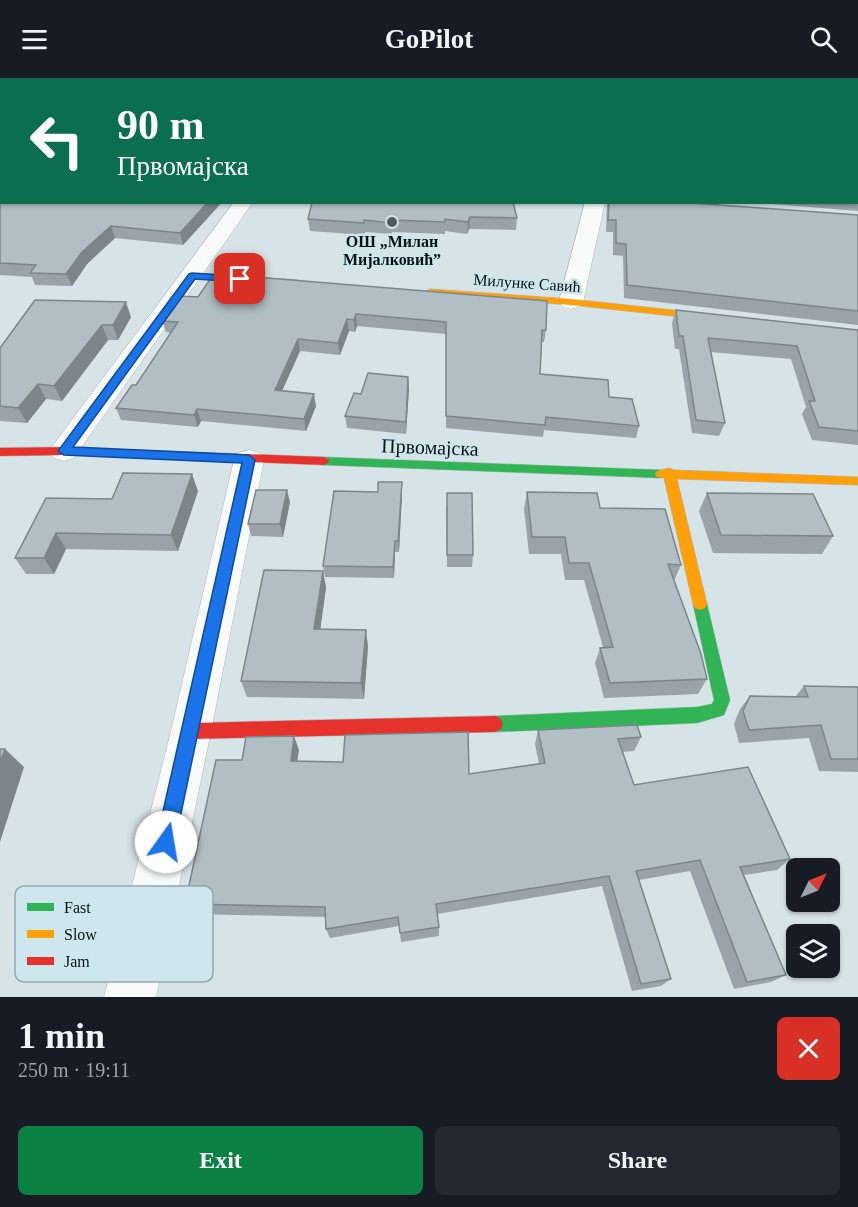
<!DOCTYPE html>
<html lang="en">
<head>
<meta charset="utf-8">
<style>
  body { margin:0; font-family:"Times New Roman",serif; background:#242831; color:#f1f3f6; height:100vh; display:flex; flex-direction:column; font-size:22px; white-space:nowrap }
  * { box-sizing:border-box; margin:0 }
  p { font-size:20px; color:#9ea1a6 }
  .icon { flex:none; width:33px; height:33px; fill:none; stroke:currentColor; stroke-width:2; stroke-linecap:round; stroke-linejoin:round }
  .map { position:relative; height:919px; overflow:hidden }
  .side { display:flex; flex-direction:column; background:#171b24; flex:1 }
  .side>* { flex:none }
  .banner { position:absolute; left:0px; top:0px; width:858px; height:126px; box-shadow:0 2px 4px #0004; background:#0b6e4f; color:#fff; overflow:hidden }
  .needle { width:39px; rotate:47deg }
  .buttons { position:absolute; left:786px; top:780px; display:grid; gap:12px }
  .buttons a { display:grid; place-items:center; width:54px; height:54px; border-radius:9px; background:#171b24; box-shadow:0 2px 4px #0004; font-size:30px }
  .pin { position:absolute; display:grid; place-items:center; width:51px; height:51px; color:#fff; margin:-26px; border-radius:12px; box-shadow:0 3px 9px #0006 }
  .me { position:absolute; width:66px; margin:-33px; rotate:13deg; stroke-linejoin:round; filter:drop-shadow(0 0 4px #0008) }
  .turn { display:flex; align-items:center; gap:21px; height:126px; padding:0 18px; font-size:27px }
  .turn .icon { width:78px; height:78px; stroke-width:2.5 }
  .turn b { display:block; font-size:42px; line-height:51px }
  .round { display:grid; place-items:center; flex:none; width:63px; height:63px; border-radius:9px; background:#242831 }
  .summary { display:flex; align-items:center; justify-content:space-between; height:102px; padding:0 18px }
  h1 { font-size:36px; font-weight:600; line-height:45px }
  .action { display:flex; gap:12px; margin-top:auto; padding:12px 18px }
  .action a { flex:1; height:69px; border-radius:9px; background:#0b8043; color:#fff; font-size:24px; font-weight:600; line-height:69px; text-align:center }
  .action a+a { background:#242831; color:#f1f3f6 }
  header { display:flex; justify-content:space-between; align-items:center; height:78px; padding:0 18px; background:#171b24; font-size:27px; font-weight:600 }
  .map>svg:first-child { display:block }
  .lines { fill:none; stroke-linecap:round; stroke-linejoin:round }
  .street-casing { stroke:#adb7ba; stroke-width:1 }
  .fast-casing { stroke:#adb7ba; stroke-width:1 }
  .slow-casing { stroke:#adb7ba; stroke-width:1 }
  .jam-casing { stroke:#adb7ba; stroke-width:1 }
  .street { fill:#f9fbfb; fill-rule:evenodd }
  .fast { fill:#30b455; fill-rule:evenodd }
  .slow { fill:#ff9f0a; fill-rule:evenodd }
  .jam { fill:#e5322d; fill-rule:evenodd }
  .wall { fill:#98a4a9 }
  .shaded-wall { fill:#7c8689 }
  .building { fill:#b1bfc4; stroke:#7c8689; stroke-width:1.5 }
  .route { fill:#1a73e8; stroke:#114b97; stroke-width:1.5 }
  .poi-dot { fill:#515b5e; stroke:#cee7ef; stroke-width:2 }
  .labels { text-anchor:middle; dominant-baseline:central; stroke-width:5; stroke-linejoin:round; paint-order:stroke }
  .far-poi-label { font-size:16px; font-weight:bold; fill:#091214; stroke:#cee7ef }
  .far-street-label { font-size:16px; fill:#091214; stroke:#cee7ef }
  .street-label { font-size:20px; fill:#091214; stroke:#cee7ef }
  .key { fill:#cee7ef; stroke:#93a7ad; stroke-width:1.5 }
  .key-label { font-size:16px; fill:#091214 }
</style>
</head>
<body>
<header><svg class="icon" aria-label="menu" viewBox="0 0 24 24"><path d="M4 6h16M4 12h16M4 18h16"/></svg>GoPilot<svg class="icon" aria-label="search" viewBox="0 0 24 24"><circle cx="10" cy="10" r="6"/><path d="M15 15l6 6"/></svg></header>
<div class="map">
<svg width="858" height="919" viewBox="0 0 858 919">
  <rect width="100%" height="100%" fill="#d6e3e7"/>
  <g class="lines">
    <defs>
      <path id="street" d="M310 0H324L309 2Z
        M234 124H253L74 380 64 383 54 380 49 373 54 366Z
        M585 124H605L583 224 579 229 571 231 563 229 559 224Z
        M249 372 260 375 264 382 211 653 156 919H104L171 653 234 382 238 375Z"/>
      <path id="fast" d="M192 195 298 202 303 205 298 208 189 200V196Z
        M324 379 661 392 667 396 661 400 324 387 318 383Z
        M700 520 705 522 707 526 730 622 724 637 697 645 495 654 489 651 487 646 489 641 495 638 697 629 712 626 714 622 693 526 695 522Z"/>
      <path id="slow" d="M430 211 571 221 719 237 724 240 719 243 571 227 427 216 425 214Z
        M669 390 674 392 858 399V407L677 401 707 526 705 530 700 532 695 530 693 526 664 400 657 399 655 396 657 393Z"/>
      <path id="jam" d="M64 369 324 379 330 383 324 387 64 377 0 378V370Z
        M495 638 501 641 503 646 501 651 495 654 191 661 185 659 183 653 185 647 191 645Z"/>
    </defs>
    <!-- street casing -->
    <use href="#street" class="street-casing"/>
    <!-- fast casing -->
    <use href="#fast" class="fast-casing"/>
    <!-- slow casing -->
    <use href="#slow" class="slow-casing"/>
    <!-- jam casing -->
    <use href="#jam" class="jam-casing"/>
    <!-- street -->
    <use href="#street" class="street"/>
    <!-- fast -->
    <use href="#fast" class="fast"/>
    <!-- slow -->
    <use href="#slow" class="slow"/>
    <!-- jam -->
    <use href="#jam" class="jam"/>
  </g>
  <!-- wall -->
  <path class="wall" d="M0 0H297L295 2H2V75H0Z
    M325 0H858V133L746 124H856V2H325Z
    M0 86 2 124 217 130 183 167 115 160 87 186 72 208 35 207 32 199 0 197Z
    M312 124 517 140 516 152 469 151 467 156 445 153V156L392 154V156L365 154V157L310 153 308 141Z
    M607 124H678L858 137V247L624 220 623 178 613 177V154H606Z
    M180 218 546 252 544 264H542L540 296 609 319 639 348 636 360 544 352 543 359 446 350V256L357 248 355 254 349 253 340 277 300 273 282 313 316 328 306 353 201 343 198 349 121 342 116 330 136 307 171 255 166 254 162 243Z
    M676 232 858 252V367L812 362 802 336 806 329 791 281 711 274 725 345 719 358 692 355 679 271H675L672 245Z
    M131 239 118 262H108L62 323 46 321 27 345 0 343V270Z
    M408 299 409 311 406 356 347 350 345 338 361 316Z
    M402 404V416L399 474H395L394 500 325 499 323 488 378 414Z
    M198 413 178 473 66 471 54 496H26L15 480 112 421Z
    M527 414 600 430 681 487 674 503 707 601 698 616 604 620 595 585 600 570 603 569 584 502H565L561 476H529L524 431Z
    M707 415 833 458 822 476 713 475 699 433Z
    M290 424 283 459 251 458 248 446Z
    M446 427 473 477 472 489H447Z
    M323 493 326 510 320 551 368 568 364 621 247 619 241 603Z
    M804 608 858 609V694L819 693 809 660 739 665 734 646 740 631 750 618 795 619Z
    M538 652 641 659 634 673 622 674 634 707 790 781 777 792 744 797 786 897 771 904 734 911 690 793 639 802 671 901 661 908 632 913 602 808 437 836 439 849V858L401 864 399 848 330 860 326 851 325 839 194 836 185 826 242 682 299 672 297 683 469 696 539 686 535 666Z"/>
  <!-- shaded-wall -->
  <path class="shaded-wall" d="M285 0H297L295 2H283Z
    M208 124H222L183 167 180 155Z
    M470 139 469 151 467 156 468 144Z
    M111 148 115 160 87 186 72 208 66 196 82 174Z
    M126 224 131 239 118 262 113 247Z
    M356 236 357 248 355 254 354 242Z
    M347 241 349 253 340 277 338 265Z
    M102 247 108 262 62 323 54 308Z
    M298 261 300 273 277 324 275 312Z
    M408 299 409 311 406 356V344Z
    M38 306 46 321 27 345 18 330Z
    M314 316 316 328 306 353 304 341Z
    M197 331 201 343 198 349 194 337Z
    M192 396 198 413 178 473 171 457Z
    M402 404V416L399 474 398 463Z
    M287 412 290 424 283 459 280 446Z
    M56 455 66 471 54 496 44 480Z
    M395 463V474L394 500 393 489Z
    M323 493 326 510 318 568 314 551Z
    M366 552 368 568 364 621 361 605Z
    M294 658 299 672 295 696 291 683Z
    M5 671 24 689 0 764V684Z"/>
  <!-- building -->
  <path class="building" d="M0 0H285L283 2H2V65H0Z
    M364 0H858V121H856V2H363Z
    M2 85V124H208L180 155 111 148 82 174 66 196 30 195 36 187 0 185V86Z
    M312 124H513L517 140 470 139 468 144 445 141V144L392 142V145L364 142V145L308 141Z
    M609 124H678L858 137V233L627 207 626 166 616 165V142H608Z
    M255 199 547 223 546 252H542L540 296 608 302 609 319 632 321 639 348 546 339 545 347 446 338V244L356 236 354 242 347 241 338 265 298 261 275 312 314 316 304 341 197 331 194 337 116 330 132 307H136L178 244 162 243 180 218 198 219 211 200 253 203Z
    M35 222 126 224 113 247H102L54 308 38 306 18 330 0 328V270Z
    M676 232 858 252V353L819 349 809 323H815L797 268 708 260 725 345 696 342 683 258H679Z
    M368 295 408 299 406 344 345 338 354 315 361 316Z
    M123 395 192 396 171 457 56 455 44 480H15L46 420 112 421Z
    M378 404H402L398 463H395L393 489 323 488 334 413 378 414Z
    M256 412H287L280 446H248Z
    M527 414 597 415 600 430 665 431 681 487 668 486 701 576 707 601 610 605 600 570 613 569 589 485H569L565 459H532Z
    M447 415H472L473 477H447Z
    M707 415 813 416 833 458 721 457Z
    M264 492 323 493 314 551 366 552 361 605 241 603Z
    M804 608 858 609V681H831L821 647 749 652 743 633 750 618 808 619Z
    M637 647 641 659 618 661 634 707 748 689 790 781 740 789 786 897 747 904 700 782 636 793 671 901 641 906 609 798 436 826 439 849 400 855 398 839 326 851 325 829 185 826 216 682H242L246 659 294 658 291 683 343 684 345 657 468 654 469 696 545 685 538 652Z
    M0 671H5L0 684Z"/>
  <!-- route -->
  <path class="route" d="M192 195 240 198 244 201 240 204 195 201 73 369 249 377 255 382 175 764 172 770 166 773 159 770 156 764 242 385 64 377 58 373 189 196Z"/>
  <!-- markers -->
  <circle class="poi-dot" cx="392" cy="144" r="6"/>
  <g class="labels">
    <!-- far-poi labels -->
    <g class="far-poi-label">
      <text x="392" y="163">ОШ „Милан<tspan x="392" dy="18">Мијалковић”</tspan></text>
    </g>
    <!-- far-street labels -->
    <g class="far-street-label">
      <text transform="translate(527 205) rotate(4)">Милунке Савић</text>
    </g>
    <!-- street labels -->
    <g class="street-label">
      <text transform="translate(430 369) rotate(2)">Првомајска</text>
    </g>
  </g>
  <!-- legend -->
  <rect x="15" y="808" width="198" height="96" rx="9" class="key"/>
  <rect x="27" y="825" width="27" height="8" fill="#30b455"/>
  <rect x="27" y="852" width="27" height="8" fill="#ff9f0a"/>
  <rect x="27" y="879" width="27" height="8" fill="#e5322d"/>
  <g class="key-label">
    <text x="64" y="835">Fast</text>
    <text x="64" y="862">Slow</text>
    <text x="64" y="889">Jam</text>
  </g>
</svg>
<div class="buttons">
<a><svg class="needle" viewBox="-14 -14 28 28"><path d="M0-13l5 13h-10z" fill="#e53935"/><path d="M0 13l5-13h-10z" fill="#9ea1a6"/></svg></a>
<a><svg class="icon" aria-label="layers" viewBox="0 0 24 24"><path d="M12 4l9 5-9 5-9-5zM3 14l9 5 9-5"/></svg></a>
</div>
<div class="pin" style="left:240px;top:201px;background:#d93025"><svg class="icon" aria-label="arrive" viewBox="0 0 24 24"><path d="M6 21V4h12l-3 4 3 4H6"/></svg></div>
<svg class="me" style="left:166px;top:764px" viewBox="-20 -20 40 40"><circle r="19" fill="#fff"/><path d="M0-13L10 11 0 6-10 11z" fill="#1a73e8"/></svg>
<div class="banner">
<div class="turn"><svg class="icon" aria-label="left" viewBox="0 0 24 24"><path d="M17 20v-9H6M10 6l-5 5 5 5"/></svg><div><b>90 m</b>Првомајска</div></div>
</div>
</div>
<section class="side">
<div class="summary"><div><h1>1 min</h1><p>250 m · 19:11</p></div><a class="round" style="background:#d93025;color:#fff"><svg class="icon" aria-label="close" viewBox="0 0 24 24"><path d="M6 6l12 12M18 6L6 18"/></svg></a></div>
<div class="action"><a>Exit</a><a>Share</a></div>
</section>
</body>
</html>
